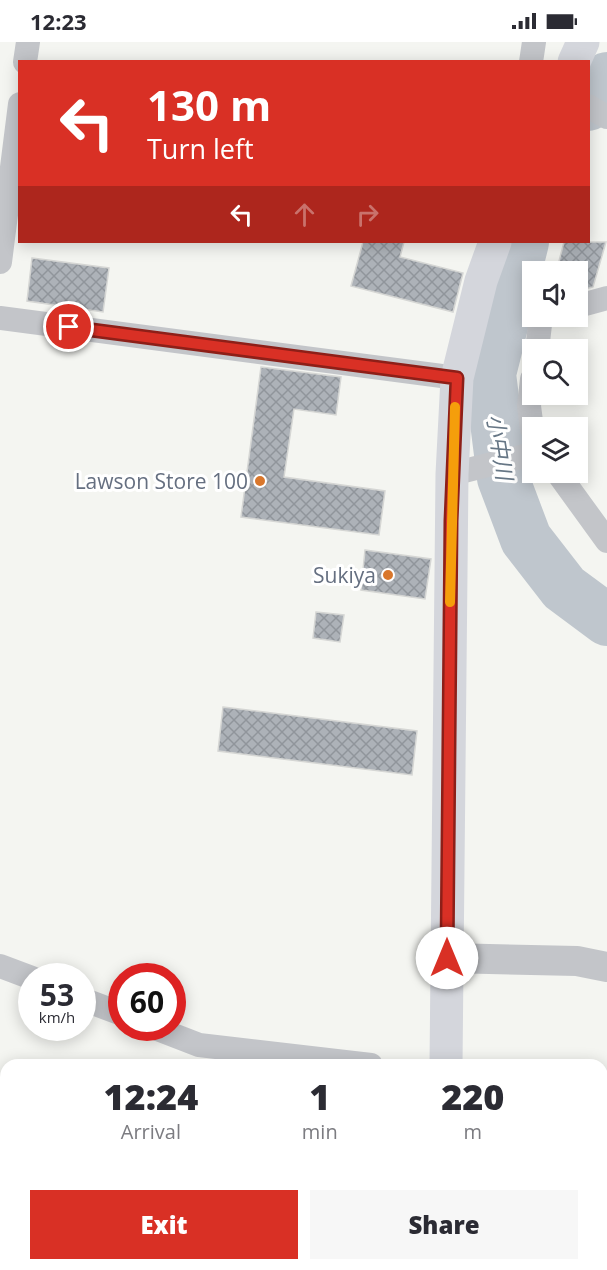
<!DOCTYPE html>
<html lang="en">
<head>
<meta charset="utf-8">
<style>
  body { margin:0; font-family:"Open Sans","Noto Sans JP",sans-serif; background:#f7f7f7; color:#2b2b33; height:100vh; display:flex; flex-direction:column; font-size:22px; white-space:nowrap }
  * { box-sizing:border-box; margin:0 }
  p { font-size:20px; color:#7c7c81 }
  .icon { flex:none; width:33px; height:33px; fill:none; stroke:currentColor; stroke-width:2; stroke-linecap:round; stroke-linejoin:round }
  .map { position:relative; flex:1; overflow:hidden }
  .drawer { position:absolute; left:0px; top:1017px; width:608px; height:212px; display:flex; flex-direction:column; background:#fff; border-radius:18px 18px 0 0; box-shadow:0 3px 15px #0003 }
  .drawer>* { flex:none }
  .banner { position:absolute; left:18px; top:18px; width:572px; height:183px; border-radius:0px; box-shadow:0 3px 15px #0003; background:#d93025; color:#fff; overflow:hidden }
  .fabs { position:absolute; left:522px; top:219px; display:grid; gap:12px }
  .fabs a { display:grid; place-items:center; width:66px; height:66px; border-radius:0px; background:#fff; box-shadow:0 3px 15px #0003; font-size:30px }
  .speed { position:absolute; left:18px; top:921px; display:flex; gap:12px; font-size:30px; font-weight:700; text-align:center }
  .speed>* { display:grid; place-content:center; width:78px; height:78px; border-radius:50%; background:#fff; box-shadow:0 3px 15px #0003; line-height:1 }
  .speed small { font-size:15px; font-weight:400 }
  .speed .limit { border:9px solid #d22; background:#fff; color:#111 }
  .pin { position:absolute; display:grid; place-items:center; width:51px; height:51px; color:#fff; margin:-26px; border:3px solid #fff; border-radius:50%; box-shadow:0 2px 6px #0007 }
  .me { position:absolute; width:66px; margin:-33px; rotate:0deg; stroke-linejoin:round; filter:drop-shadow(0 0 4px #0008) }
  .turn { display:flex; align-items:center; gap:21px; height:126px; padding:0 30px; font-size:27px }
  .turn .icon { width:78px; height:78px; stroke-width:2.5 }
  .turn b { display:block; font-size:42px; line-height:51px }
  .lanes { display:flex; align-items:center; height:57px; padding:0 30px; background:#0003; justify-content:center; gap:30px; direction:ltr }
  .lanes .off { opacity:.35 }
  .eta { display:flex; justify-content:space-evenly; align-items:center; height:102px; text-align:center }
  .eta b { font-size:36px; font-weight:800; line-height:42px }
  .action { display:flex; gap:12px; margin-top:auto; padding:12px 30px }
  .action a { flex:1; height:69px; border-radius:0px; background:#d93025; color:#fff; font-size:24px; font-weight:800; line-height:69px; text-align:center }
  .action a+a { background:#f7f7f7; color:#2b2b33 }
  .status { display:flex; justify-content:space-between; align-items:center; height:42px; padding:0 30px; background:#fff; direction:ltr }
  .status svg { height:16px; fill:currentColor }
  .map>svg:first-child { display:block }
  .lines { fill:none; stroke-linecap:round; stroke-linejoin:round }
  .river { stroke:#bfc6cd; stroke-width:52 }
  .building { fill:url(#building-cross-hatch); stroke:#d5d6d4; stroke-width:1.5 }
  .minor { stroke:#c3c5c9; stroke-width:24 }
  .tertiary { stroke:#c3c5c9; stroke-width:30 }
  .primary { stroke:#d4d6dc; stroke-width:33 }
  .route-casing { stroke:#8d1f18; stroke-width:15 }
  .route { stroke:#d93025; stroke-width:10 }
  .slow { stroke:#f59e0b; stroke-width:10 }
  .poi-dot { fill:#d9772c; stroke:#fff; stroke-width:2 }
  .labels { text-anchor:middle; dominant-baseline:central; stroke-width:6; stroke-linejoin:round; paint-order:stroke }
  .poi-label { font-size:21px; fill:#656f80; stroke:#fff; text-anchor:end }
  .water-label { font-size:22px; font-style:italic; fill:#667685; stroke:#fff }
</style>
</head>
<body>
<div class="status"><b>12:23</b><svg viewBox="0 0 49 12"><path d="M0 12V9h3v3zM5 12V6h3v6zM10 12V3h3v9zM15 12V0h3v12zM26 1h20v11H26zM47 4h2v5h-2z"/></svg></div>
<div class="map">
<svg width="607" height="1228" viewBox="0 0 607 1228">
  <defs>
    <pattern id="building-cross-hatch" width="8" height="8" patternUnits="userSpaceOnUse" patternTransform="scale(1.5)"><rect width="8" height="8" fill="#adb2b8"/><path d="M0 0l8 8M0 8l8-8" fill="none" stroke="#90959b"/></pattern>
  </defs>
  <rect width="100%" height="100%" fill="#f4f5f1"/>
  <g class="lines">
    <!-- river -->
    <path class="river" d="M588 63 607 36
      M523 200 490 332 503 436 526 497 564 546 607 578"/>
  </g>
  <!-- building -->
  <path class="building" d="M363 200H404L400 215 463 231 453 270 351 244Z
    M564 200H606L593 245 578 249V230H566L567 225 558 223Z
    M32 216 109 226 103 270 27 259Z
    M261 325 341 335 336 373 294 367 284 435 385 449 379 493 241 475Z
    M365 508 431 517 425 557 361 548Z
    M316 570 344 573 340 600 313 596Z
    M223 665 417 689 412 733 218 709Z"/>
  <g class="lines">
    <!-- minor -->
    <path class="minor" d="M25 20 28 0
      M531 20 534 0
      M588 64 607 75
      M0 220 20 62
      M578 264 607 256
      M0 276 457 336
      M537 308 541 274
      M532 337 529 364 532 387
      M557 430 607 499
      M452 432 532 412
      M0 924 32 936
      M82 957 122 972
      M155 986 199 1003 371 1023
      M0 1096 6 1104
      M51 1228 52 1222"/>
    <!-- tertiary -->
    <path class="tertiary" d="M447 916 577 919 607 925"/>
    <!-- primary -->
    <path class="primary" d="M574 20 583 0
      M446 1023 452 432 457 336 481 239 495 200
      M445 1228V1222"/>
  </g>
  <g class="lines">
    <defs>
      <path id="route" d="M69 285 457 336 451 479 447 916"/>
    </defs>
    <!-- route casing -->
    <use href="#route" class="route-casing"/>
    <!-- route -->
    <use href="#route" class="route"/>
    <!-- slow -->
    <path class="slow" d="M450 560 455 365"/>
  </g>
  <!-- markers -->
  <g class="poi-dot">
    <circle cx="260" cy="439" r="6"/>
    <circle cx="388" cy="533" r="6"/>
  </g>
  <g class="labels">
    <!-- poi labels -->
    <g class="poi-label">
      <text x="248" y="439">Lawson Store 100</text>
      <text x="376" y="533">Sukiya</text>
    </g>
    <!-- water labels -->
    <g class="water-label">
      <text transform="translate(501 405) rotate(81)">小中川</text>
    </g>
  </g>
</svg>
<div class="fabs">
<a><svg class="icon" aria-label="sound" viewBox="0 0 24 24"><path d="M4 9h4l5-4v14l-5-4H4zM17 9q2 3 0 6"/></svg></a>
<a><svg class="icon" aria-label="search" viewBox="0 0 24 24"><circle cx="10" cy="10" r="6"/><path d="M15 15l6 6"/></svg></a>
<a><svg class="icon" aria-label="layers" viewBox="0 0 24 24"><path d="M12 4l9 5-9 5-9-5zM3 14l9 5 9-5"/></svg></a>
</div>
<div class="speed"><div>53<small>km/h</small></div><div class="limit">60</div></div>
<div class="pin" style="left:69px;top:285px;background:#d93025"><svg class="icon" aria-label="arrive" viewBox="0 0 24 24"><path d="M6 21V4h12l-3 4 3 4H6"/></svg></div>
<svg class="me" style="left:447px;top:916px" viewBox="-20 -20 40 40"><circle r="19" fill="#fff"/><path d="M0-13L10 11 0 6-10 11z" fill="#d93025"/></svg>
<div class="banner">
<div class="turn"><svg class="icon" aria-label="left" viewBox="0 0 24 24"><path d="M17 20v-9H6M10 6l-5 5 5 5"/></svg><div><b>130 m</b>Turn left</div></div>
<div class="lanes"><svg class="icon" aria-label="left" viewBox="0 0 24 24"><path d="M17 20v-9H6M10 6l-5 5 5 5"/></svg><svg class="icon off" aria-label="ahead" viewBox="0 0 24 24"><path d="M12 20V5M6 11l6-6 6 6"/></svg><svg class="icon off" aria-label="right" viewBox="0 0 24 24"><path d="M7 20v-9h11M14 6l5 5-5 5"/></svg></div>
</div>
<section class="drawer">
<div class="eta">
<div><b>12:24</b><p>Arrival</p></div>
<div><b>1</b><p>min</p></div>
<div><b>220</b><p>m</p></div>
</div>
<div class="action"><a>Exit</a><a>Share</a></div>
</section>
</div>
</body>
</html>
